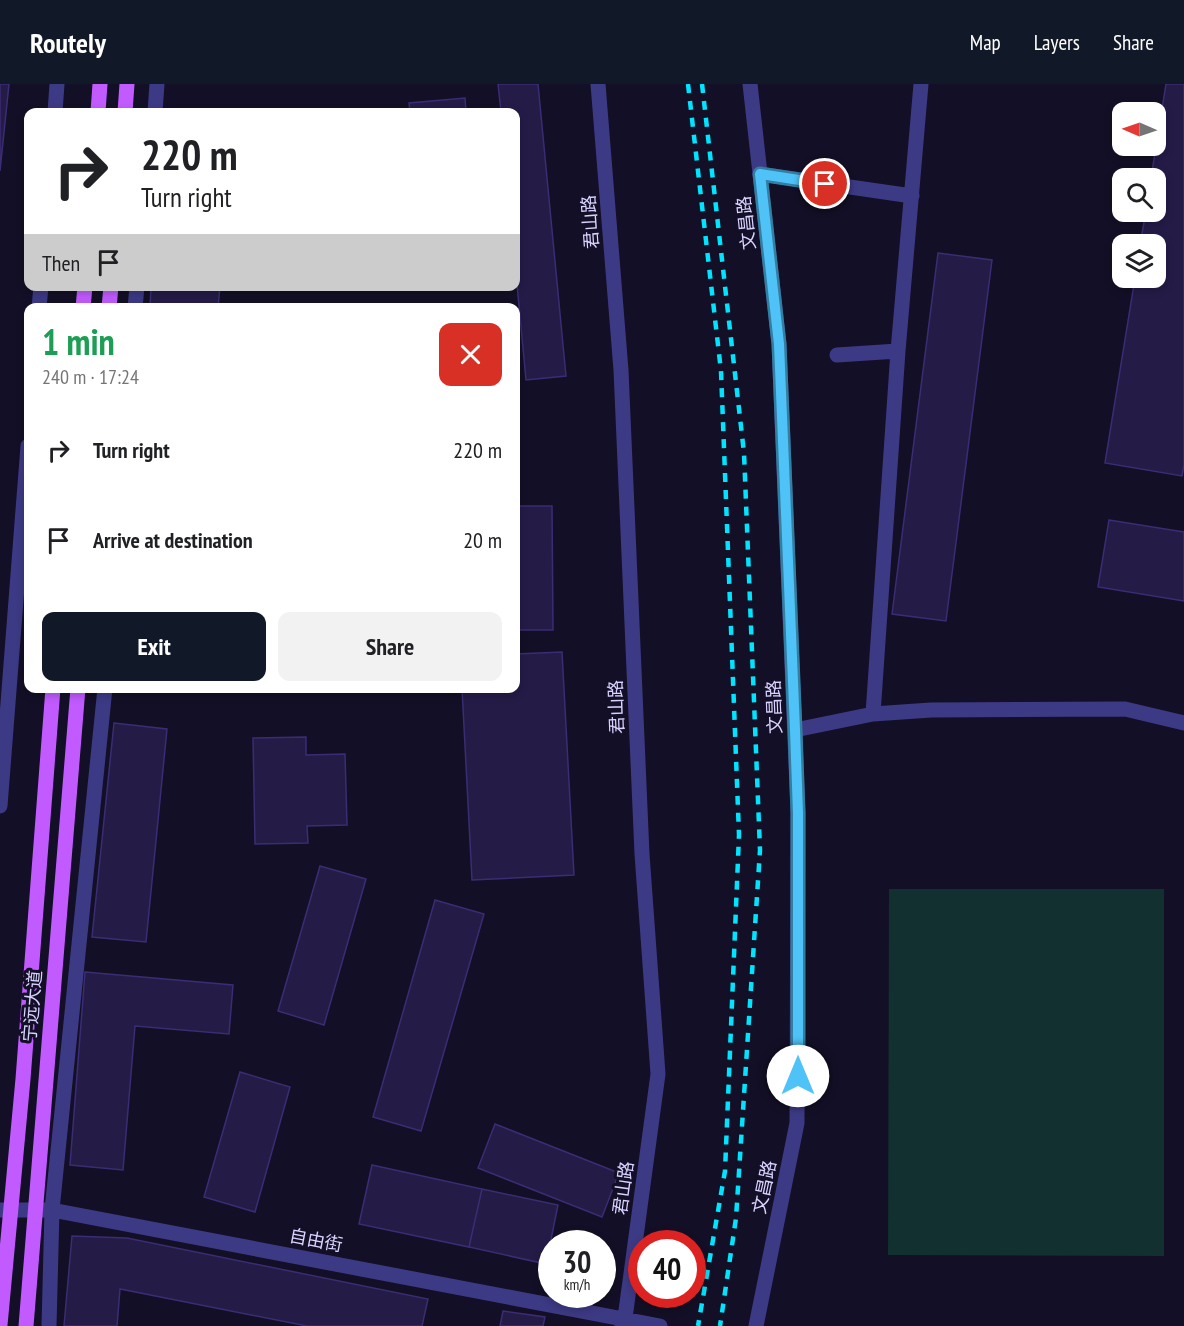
<!DOCTYPE html>
<html lang="en">
<head>
<meta charset="utf-8">
<style>
  body { margin:0; font-family:"PT Sans Narrow","Noto Sans SC",sans-serif; background:#f2f2f2; color:#202124; height:100vh; display:flex; flex-direction:column; font-size:22px; white-space:nowrap }
  * { box-sizing:border-box; margin:0 }
  p { font-size:20px; color:#757577 }
  .icon { flex:none; width:33px; height:33px; fill:none; stroke:currentColor; stroke-width:2; stroke-linecap:round; stroke-linejoin:round }
  .map { position:relative; flex:1; overflow:hidden }
  .side { position:absolute; left:24px; top:219px; width:496px; height:390px; display:flex; flex-direction:column; background:#fff; border-radius:12px; box-shadow:0 3px 9px #0003 }
  .side>* { flex:none }
  .guide { position:absolute; left:24px; top:24px; width:496px; height:183px; border-radius:12px; box-shadow:0 3px 9px #0003; background:#fff; color:#202124; overflow:hidden }
  .needle { width:39px; rotate:272deg }
  .buttons { position:absolute; left:1112px; top:18px; display:grid; gap:12px }
  .buttons a { display:grid; place-items:center; width:54px; height:54px; border-radius:12px; background:#fff; box-shadow:0 3px 9px #0003; font-size:30px }
  .speed { position:absolute; left:538px; top:1146px; display:flex; gap:12px; font-size:30px; font-weight:700; text-align:center }
  .speed>* { display:grid; place-content:center; width:78px; height:78px; border-radius:50%; background:#fff; box-shadow:0 3px 9px #0003; line-height:1 }
  .speed small { font-size:15px; font-weight:400 }
  .speed .limit { border:9px solid #d22; background:#fff; color:#111 }
  .pin { position:absolute; display:grid; place-items:center; width:51px; height:51px; color:#fff; margin:-26px; border:3px solid #fff; border-radius:50%; box-shadow:0 2px 6px #0007 }
  .me { position:absolute; width:66px; margin:-33px; rotate:0deg; stroke-linejoin:round; filter:drop-shadow(0 0 4px #0008) }
  .turn { display:flex; align-items:center; gap:21px; height:126px; padding:0 18px; font-size:27px }
  .turn .icon { width:78px; height:78px; stroke-width:2.5 }
  .turn b { display:block; font-size:42px; line-height:51px }
  .then { display:flex; align-items:center; height:57px; padding:0 18px; background:#0003; gap:12px; font-size:22px }
  .round { display:grid; place-items:center; flex:none; width:63px; height:63px; border-radius:12px; background:#f2f2f2 }
  .head { display:flex; align-items:center; justify-content:space-between; height:102px; padding:0 18px }
  h1 { font-size:36px; font-weight:600; line-height:45px; color:#1e9e55 }
  .button { display:flex; gap:12px; margin-top:auto; padding:12px 18px }
  .button a { flex:1; height:69px; border-radius:12px; background:#111827; color:#fff; font-size:24px; font-weight:600; line-height:69px; text-align:center }
  .button a+a { background:#f2f2f2; color:#202124 }
  ul { padding:0; list-style:none }
  li { display:flex; align-items:center; gap:18px; height:90px; padding:0 18px }
  li div { flex:1 }
  li b { display:block; font-size:22px }
  li em { font-style:normal }
  header { display:flex; align-items:center; gap:36px; box-sizing:border-box; height:84px; padding:0 30px; background:#111827; color:#fff }
  header strong { font-size:28px }
  nav { display:flex; gap:33px; margin-inline-start:auto; font-size:21px }
  .map>svg:first-child { display:block }
  .green { fill:#12302f }
  .building { fill:#241b47; stroke:#3b2d73; stroke-width:1.5 }
  .lines { fill:none; stroke-linecap:round; stroke-linejoin:round }
  .minor { stroke:#3d3a85; stroke-width:15 }
  .major { stroke:#c25bff; stroke-width:15 }
  .rail { stroke:#00e5ff; stroke-width:4.5; stroke-dasharray:9 8; stroke-linecap:butt }
  .route-casing { stroke:#337fa1; stroke-width:15 }
  .route { stroke:#4fc3f7; stroke-width:10 }
  .labels { text-anchor:middle; dominant-baseline:central; stroke-width:6; stroke-linejoin:round; paint-order:stroke }
  .street-label { font-size:18px; fill:#d9d4ff; stroke:#130f26 }
</style>
</head>
<body>
<header>
<strong>Routely</strong>
<nav><a>Map</a><a>Layers</a><a>Share</a></nav>
</header>
<div class="map">
<svg width="1184" height="1242" viewBox="0 0 1184 1242">
  <rect width="100%" height="100%" fill="#130f26"/>
  <!-- green -->
  <path class="green" d="M889 805H1164V1172L888 1171Z"/>
  <!-- building -->
  <path class="building" d="M0 0H9L0 87Z
    M498 0H538L566 292 526 296 516 190V28H501Z
    M1166 0H1184V381L1182 392 1105 379 1135 194H1155V160H1140L1146 128H1155V94H1151Z
    M465 14 466 28H410L409 19Z
    M938 169 992 176 946 537 892 530Z
    M151 202H220L218 224H150Z
    M516 422H552L553 546H516Z
    M1109 436 1184 448V517L1098 503Z
    M562 568 574 791 472 796 462 604H516V570Z
    M114 639 167 645 146 858 92 853Z
    M306 653V671L345 670 347 741 307 742 308 759 255 760 253 654Z
    M320 782 366 795 324 941 278 927Z
    M435 816 484 830 421 1047 373 1033Z
    M85 888 233 901 229 950 135 942 123 1086 70 1081Z
    M240 988 290 1003 255 1128 204 1113Z
    M495 1040 619 1089 602 1133 478 1084Z
    M372 1081 482 1105 469 1163 359 1140Z
    M482 1105 558 1121 546 1180 469 1163Z
    M72 1152 127 1154 428 1215 422 1242H307L120 1205 117 1242H64Z
    M503 1227 545 1233 543 1242H500Z"/>
  <g class="lines">
    <!-- minor -->
    <path class="minor" d="M598 0 621 286 642 770 658 990 625 1234 622 1242
      M750 0 779 260 798 729 797 1039 756 1242
      M55 28 57 0
      M155 28 157 0
      M760 90 912 112
      M39 224 41 202
      M135 224 137 202
      M837 271 898 267
      M873 630 898 267 921 0
      M795 646 873 630 931 626 1125 625 1184 639
      M0 722 28 362
      M0 1126H52L660 1242
      M49 1242 52 1126 105 604"/>
    <!-- major -->
    <path class="major" d="M98 28 100 0
      M125 28 127 0
      M83 224 85 202
      M109 224 111 202
      M0 1241 23 995 53 604
      M26 1242 78 604"/>
    <!-- rail -->
    <path class="rail" d="M688 0 721 287 739 751 725 1087 698 1242
      M702 0 744 369 760 766 736 1134 720 1242"/>
  </g>
  <g class="lines">
    <defs>
      <path id="route" d="M798 992V729L795 646 779 260 760 90 825 100"/>
    </defs>
    <!-- route casing -->
    <use href="#route" class="route-casing"/>
    <!-- route -->
    <use href="#route" class="route"/>
  </g>
  <g class="labels">
    <!-- street labels -->
    <g class="street-label">
      <text transform="translate(590 138) rotate(-94)">君山路</text>
      <text transform="translate(746 139) rotate(-96)">文昌路</text>
      <text transform="translate(616 623) rotate(-92)">君山路</text>
      <text transform="translate(774 623) rotate(-92)">文昌路</text>
      <text transform="translate(32 922) rotate(-85)">宁远大道</text>
      <text transform="translate(764 1103) rotate(-78)">文昌路</text>
      <text transform="translate(623 1104) rotate(-82)">君山路</text>
      <text transform="translate(316 1156) rotate(11)">自由街</text>
    </g>
  </g>
</svg>
<div class="buttons">
<a><svg class="needle" viewBox="-14 -14 28 28"><path d="M0-13l5 13h-10z" fill="#e53935"/><path d="M0 13l5-13h-10z" fill="#757577"/></svg></a>
<a><svg class="icon" aria-label="search" viewBox="0 0 24 24"><circle cx="10" cy="10" r="6"/><path d="M15 15l6 6"/></svg></a>
<a><svg class="icon" aria-label="layers" viewBox="0 0 24 24"><path d="M12 4l9 5-9 5-9-5zM3 14l9 5 9-5"/></svg></a>
</div>
<div class="speed"><div>30<small>km/h</small></div><div class="limit">40</div></div>
<div class="pin" style="left:825px;top:100px;background:#d93025"><svg class="icon" aria-label="arrive" viewBox="0 0 24 24"><path d="M6 21V4h12l-3 4 3 4H6"/></svg></div>
<svg class="me" style="left:798px;top:992px" viewBox="-20 -20 40 40"><circle r="19" fill="#fff"/><path d="M0-13L10 11 0 6-10 11z" fill="#4fc3f7"/></svg>
<div class="guide">
<div class="turn"><svg class="icon" aria-label="right" viewBox="0 0 24 24"><path d="M7 20v-9h11M14 6l5 5-5 5"/></svg><div><b>220 m</b>Turn right</div></div>
<div class="then">Then<svg class="icon" aria-label="arrive" viewBox="0 0 24 24"><path d="M6 21V4h12l-3 4 3 4H6"/></svg></div>
</div>
<section class="side">
<div class="head"><div><h1>1 min</h1><p>240 m · 17:24</p></div><a class="round" style="background:#d93025;color:#fff"><svg class="icon" aria-label="close" viewBox="0 0 24 24"><path d="M6 6l12 12M18 6L6 18"/></svg></a></div>
<ul>
<li><svg class="icon" aria-label="right" viewBox="0 0 24 24"><path d="M7 20v-9h11M14 6l5 5-5 5"/></svg><div><b>Turn right</b></div><em>220 m</em></li>
<li><svg class="icon" aria-label="arrive" viewBox="0 0 24 24"><path d="M6 21V4h12l-3 4 3 4H6"/></svg><div><b>Arrive at destination</b></div><em>20 m</em></li>
</ul>
<div class="button"><a>Exit</a><a>Share</a></div>
</section>
</div>
</body>
</html>
